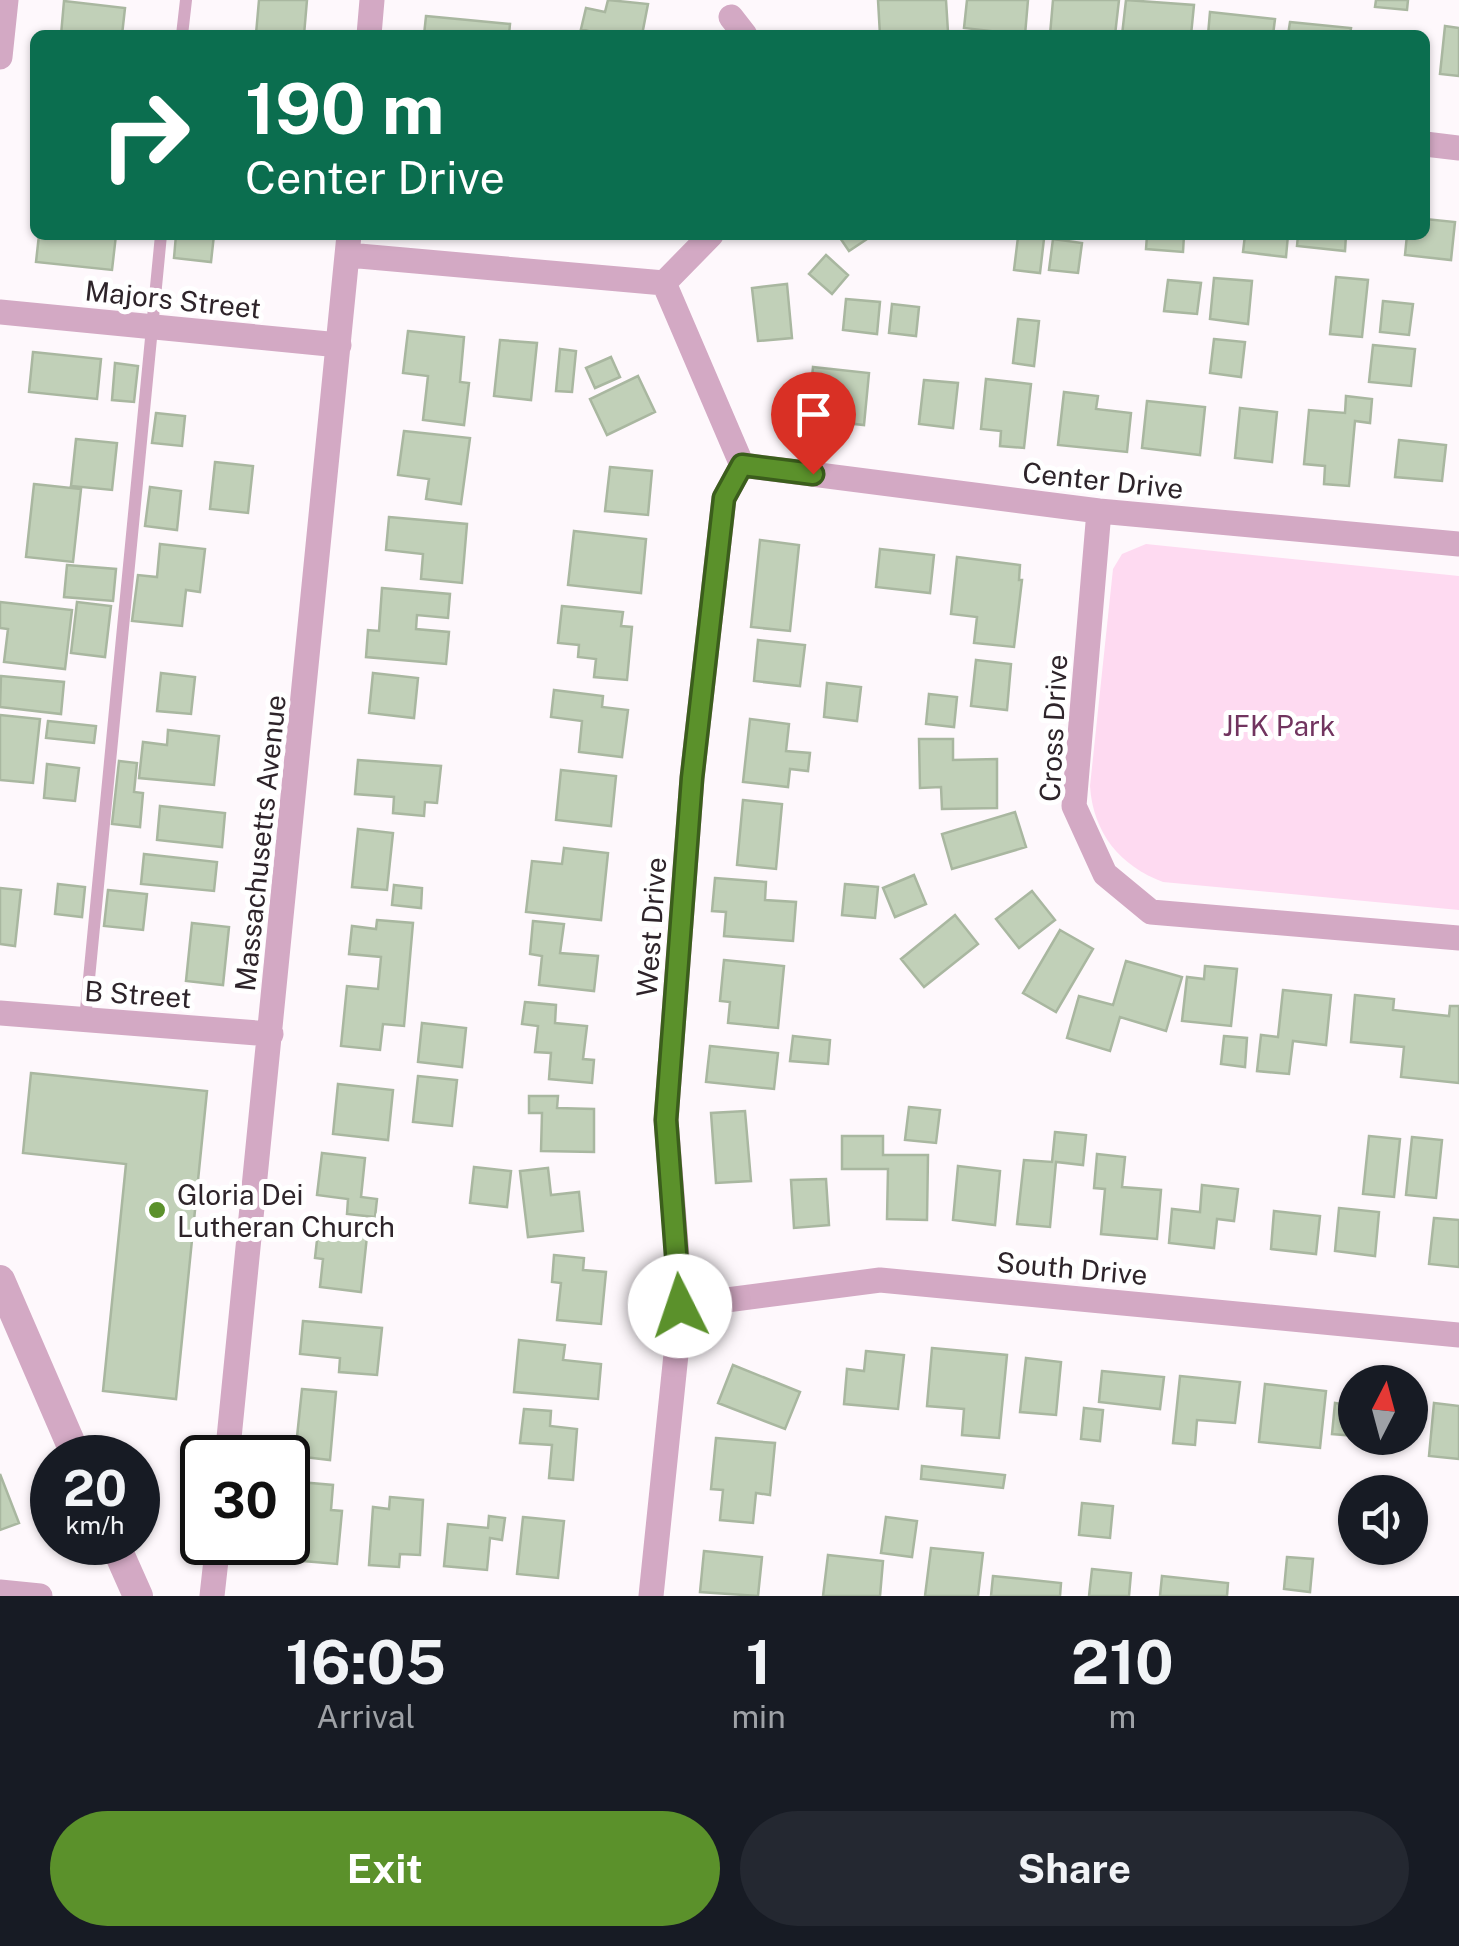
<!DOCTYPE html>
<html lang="en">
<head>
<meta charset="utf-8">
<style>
  body { margin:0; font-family:"Public Sans",sans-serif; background:#242831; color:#f1f3f6; height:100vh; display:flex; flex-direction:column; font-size:38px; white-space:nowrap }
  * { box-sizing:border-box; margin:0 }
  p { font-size:32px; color:#9ea1a6 }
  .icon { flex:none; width:55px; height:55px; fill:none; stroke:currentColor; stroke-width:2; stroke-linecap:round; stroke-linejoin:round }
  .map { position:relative; height:1596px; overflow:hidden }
  .side { display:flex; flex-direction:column; background:#171b24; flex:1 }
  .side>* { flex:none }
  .hud { position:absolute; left:30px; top:30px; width:1400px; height:210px; border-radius:15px; box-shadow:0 2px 8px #0004; background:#0b6e4f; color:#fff; overflow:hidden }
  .needle { width:65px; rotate:6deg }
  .fabs { position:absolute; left:1338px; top:1365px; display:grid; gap:20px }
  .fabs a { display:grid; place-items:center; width:90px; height:90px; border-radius:50%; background:#171b24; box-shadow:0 2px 8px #0004; font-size:50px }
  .speed { position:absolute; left:30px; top:1435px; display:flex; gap:20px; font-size:50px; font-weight:700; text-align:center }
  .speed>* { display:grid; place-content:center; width:130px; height:130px; border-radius:50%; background:#171b24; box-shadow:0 2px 8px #0004; line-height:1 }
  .speed small { font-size:25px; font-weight:400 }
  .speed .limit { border:5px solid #111; border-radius:15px; background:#fff; color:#111 }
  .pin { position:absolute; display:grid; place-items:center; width:85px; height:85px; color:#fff; margin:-102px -42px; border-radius:50% 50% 50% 0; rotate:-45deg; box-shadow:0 0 10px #0007 }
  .pin .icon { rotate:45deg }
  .me { position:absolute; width:110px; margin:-55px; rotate:356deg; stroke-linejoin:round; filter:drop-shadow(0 0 8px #0008) }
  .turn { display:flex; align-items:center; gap:35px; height:210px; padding:0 50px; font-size:45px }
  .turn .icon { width:130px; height:130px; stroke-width:2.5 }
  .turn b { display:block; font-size:70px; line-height:85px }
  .eta { display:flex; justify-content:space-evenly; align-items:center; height:170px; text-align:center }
  .eta b { font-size:60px; font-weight:700; line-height:70px }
  .cta { display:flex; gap:20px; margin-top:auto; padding:20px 50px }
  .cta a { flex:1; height:115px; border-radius:60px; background:#5b912b; color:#fff; font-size:40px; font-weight:700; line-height:115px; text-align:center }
  .cta a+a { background:#242831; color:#f1f3f6 }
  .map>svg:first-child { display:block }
  .green { fill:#fedaf1 }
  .building { fill:#c1d0b8; stroke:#a9b7a0; stroke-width:2.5 }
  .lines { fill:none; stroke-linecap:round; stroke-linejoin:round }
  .service { stroke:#d3a9c4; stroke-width:12 }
  .minor { stroke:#d3a9c4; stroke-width:25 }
  .tertiary { stroke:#d3a9c4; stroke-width:30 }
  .route-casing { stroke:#3b5e1c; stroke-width:25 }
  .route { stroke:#5b912b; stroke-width:18 }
  .poi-dot { fill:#5b912b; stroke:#fff; stroke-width:4 }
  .labels { text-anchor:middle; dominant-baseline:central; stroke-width:10; stroke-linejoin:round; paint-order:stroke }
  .street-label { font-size:28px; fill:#2e242a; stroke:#fff }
  .park-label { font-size:28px; fill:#71345f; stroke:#fff }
  .poi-label { font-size:28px; fill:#2e242a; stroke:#fff; text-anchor:start }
</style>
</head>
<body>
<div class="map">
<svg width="1459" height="1596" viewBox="0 0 1459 1596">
  <rect width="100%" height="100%" fill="#fef8fc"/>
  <!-- green -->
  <path class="green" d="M1146 544 1459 576V910L1163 882C1120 866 1093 833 1090 786L1113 569 1122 554Z"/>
  <!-- building -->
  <path class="building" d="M259 0H307L304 35 256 34Z
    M608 0 648 4 642 35H603L581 29 586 8 605 12Z
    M878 0H946L948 32 880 35Z
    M967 0H1028L1025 35 964 28Z
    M1053 0H1119L1115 35H1050Z
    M1126 0 1194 5 1191 35H1122Z
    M1376 0H1408L1407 10 1375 7Z
    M64 1 125 8 122 35H61Z
    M1210 12 1275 19 1273 35H1208Z
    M426 16 510 24 509 35H424Z
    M1290 22 1351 28 1350 35H1288Z
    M1445 26 1459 28V76L1440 74Z
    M1425 219 1455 222 1451 260 1405 255 1407 235H1425Z
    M39 235H116L112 270 36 262Z
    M176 235H214L211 262 174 258Z
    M838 235H873L849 251Z
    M1147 235H1184L1183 252 1146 249Z
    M1245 235H1288L1286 257 1243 252Z
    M1298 235H1346L1345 251 1297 246Z
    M1018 237 1044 239 1040 273 1014 270Z
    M1053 239 1082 243 1078 273 1049 270Z
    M826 255 848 275 832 294 809 274Z
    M1336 277 1368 280 1362 337 1330 334Z
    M1214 278 1252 281 1248 324 1210 319Z
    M1168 280 1201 283 1197 314 1164 311Z
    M787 284 792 338 758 341 752 288Z
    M846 299 880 302 877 334 843 330Z
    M1383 301 1413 304 1409 335 1380 332Z
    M892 304 919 307 916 336 889 333Z
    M1018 319 1039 321 1034 366 1013 363Z
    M408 331 464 337 460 382 469 383 464 425 423 420 428 376 403 373Z
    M1214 339 1245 342 1241 377 1210 373Z
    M500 340 537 343 531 400 494 396Z
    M1373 345 1415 349 1411 386 1369 382Z
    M560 349 576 351 572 392 556 391Z
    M33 352 101 359 97 399 29 392Z
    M611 357 620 377 595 388 586 368Z
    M115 363 138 366 134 402 112 400Z
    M813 367 869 373 864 425 808 419Z
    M638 376 655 412 607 435 590 399Z
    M986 379 1031 384 1024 448 1000 446 1001 431 981 429Z
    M924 380 958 383 953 428 919 424Z
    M1064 392 1098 396 1096 409 1131 413 1127 452 1058 445Z
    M1346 396 1372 399 1370 423 1355 421 1349 486 1324 484 1325 466 1304 464 1309 410 1345 413Z
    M1147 401 1205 407 1200 455 1142 448Z
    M1240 408 1277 412 1272 462 1235 458Z
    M156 413 185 416 182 446 152 443Z
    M404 431 470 438 461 504 426 499 429 479 398 475Z
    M76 439 117 443 112 490 71 486Z
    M1399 440 1446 445 1442 481 1395 477Z
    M215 462 253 466 248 513 210 509Z
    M610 467 652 471 648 515 605 511Z
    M34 484 81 489 73 562 26 557Z
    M150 487 181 491 177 530 145 526Z
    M389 517 467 524 462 583 421 579 423 554 386 550Z
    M574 531 646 539 641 593 568 585Z
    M760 540 799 545 790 631 751 627Z
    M160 544 205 549 200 592 186 590 182 626 132 621 138 575 157 577Z
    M880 549 934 555 930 593 876 587Z
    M957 557 1020 565 1019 580H1022L1014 647 974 643 977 617 951 614Z
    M67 565 116 569 113 601 64 597Z
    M382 588 450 594 448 618 417 615 416 629 449 632 446 664 366 657 368 630 379 631Z
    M0 602 72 610 65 669 4 662 8 629 0 628Z
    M77 602 111 606 105 657 71 653Z
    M562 606 623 612 621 626 632 627 627 680 594 677 596 659 578 657 579 645 558 643Z
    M758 640 805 645 800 686 754 681Z
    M976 660 1011 664 1007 710 971 706Z
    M161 673 195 677 191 714 157 711Z
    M373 673 418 678 414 718 369 713Z
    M1 676 64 682 61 714 0 707Z
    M827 683 861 687 857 721 824 717Z
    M554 690 603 696 602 707 628 710 622 757 579 752 582 721 551 717Z
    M929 694 957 697 954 727 926 724Z
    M0 715 40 719 33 783 0 780Z
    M750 719 789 724 786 751 810 753 808 771 790 769 788 787 743 782Z
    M48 721 96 726 94 743 46 738Z
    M168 730 219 736 214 785 139 778 143 742 167 745Z
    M919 739H953V760L997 759V808L942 809 941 787 920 788Z
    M358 760 441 766 437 803 425 802 424 816 393 813 394 797 355 794Z
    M119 761 137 763 134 792 143 793 140 827 112 824Z
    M47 764 79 768 75 801 44 798Z
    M561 770 616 776 611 826 556 820Z
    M743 800 782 804 776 869 737 865Z
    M160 806 225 813 222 847 157 840Z
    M1015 812 1026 847 952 869 942 834Z
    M358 829 393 833 387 890 352 887Z
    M564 848 608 853 601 920 526 912 532 861 562 864Z
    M144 854 217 862 214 891 141 884Z
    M914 875 926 904 895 917 883 888Z
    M715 878 766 882 765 900 796 902 793 941 724 936 726 912 712 911Z
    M58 884 85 887 82 917 55 914Z
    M845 884 878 887 875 918 842 915Z
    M394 885 422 888 421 908 392 905Z
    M0 888 21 890 15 946 0 944Z
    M108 890 147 894 143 930 104 926Z
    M1032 891 1055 920 1019 948 996 919Z
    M955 915 978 944 924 987 901 959Z
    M377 920 413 923 404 1026 383 1024 380 1050 341 1046 347 986 378 989 381 957 349 954 352 926 376 929Z
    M533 921 564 924 560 953 598 956 594 991 539 985 542 956 530 954Z
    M192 923 229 927 223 985 186 981Z
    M1060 930 1093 949 1056 1012 1023 993Z
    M724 960 784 966 778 1028 728 1023 730 1002 720 1001Z
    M1126 961 1182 977 1166 1031 1120 1017 1110 1051 1067 1038 1079 996 1113 1005Z
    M1205 966 1237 969 1231 1026 1182 1021 1187 977 1204 979Z
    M1283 990 1331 995 1326 1045 1293 1041 1289 1074 1257 1071 1261 1035 1278 1037Z
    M1355 995 1394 999 1393 1010 1449 1016 1450 1006H1459V1083L1401 1077 1404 1047 1351 1042Z
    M525 1002 556 1005 555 1023 587 1026 583 1059 594 1060 592 1083 549 1079 551 1053 535 1052 538 1026 522 1024Z
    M422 1023 466 1028 462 1067 418 1062Z
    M793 1036 830 1040 828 1064 790 1061Z
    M1224 1036 1247 1038 1245 1067 1221 1064Z
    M710 1046 778 1053 774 1089 706 1082Z
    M31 1073 207 1091 176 1399 103 1391 126 1164 23 1153Z
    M418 1076 457 1080 452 1126 413 1122Z
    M338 1084 393 1090 388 1140 333 1134Z
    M529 1096H558L557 1108 594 1109V1152L541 1151 542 1113H529Z
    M909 1107 940 1110 936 1143 905 1140Z
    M745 1111 751 1181 716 1183 711 1113Z
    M1055 1132 1086 1135 1083 1165 1056 1162 1050 1227 1017 1224 1024 1160 1052 1162Z
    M842 1136H883V1155H928L927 1220 887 1219 888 1169H842Z
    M1369 1136 1400 1139 1394 1197 1363 1194Z
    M1412 1137 1442 1140 1436 1198 1406 1195Z
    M322 1153 365 1158 361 1197 377 1199 375 1217 347 1214 348 1199 317 1195Z
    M1097 1154 1125 1157 1122 1187 1161 1190 1157 1239 1101 1234 1105 1189 1094 1188Z
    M958 1166 1000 1171 995 1225 953 1220Z
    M474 1167 511 1171 507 1207 470 1203Z
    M548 1168 551 1195 579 1192 583 1231 528 1237 520 1171Z
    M826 1179 829 1225 794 1228 791 1180Z
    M1202 1185 1238 1189 1234 1221 1217 1219 1214 1248 1169 1243 1172 1209 1200 1212Z
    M1339 1208 1379 1212 1375 1256 1335 1251Z
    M1274 1211 1320 1216 1316 1254 1271 1249Z
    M1434 1218 1459 1220V1267L1429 1264Z
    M318 1231 367 1236 361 1292 320 1287 323 1259 315 1258Z
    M554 1255 584 1258 583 1270 606 1272 601 1324 557 1320 561 1283 552 1282Z
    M303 1321 382 1328 377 1375 339 1372 340 1358 300 1354Z
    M519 1340 565 1345 563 1360 601 1364 598 1399 514 1392Z
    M932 1348 1007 1355 999 1438 962 1435 964 1409 927 1406Z
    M866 1351 904 1355 898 1409 844 1404 847 1369 864 1371Z
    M1026 1358 1061 1362 1056 1415 1020 1412Z
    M733 1365 800 1392 785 1429 718 1403Z
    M1102 1371 1164 1377 1160 1409 1099 1402Z
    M1180 1376 1240 1382 1235 1423 1197 1420 1195 1445 1173 1443Z
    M1265 1384 1326 1391 1320 1448 1259 1442Z
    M302 1389 336 1392 330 1460 295 1456Z
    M1350 1392 1355 1393V1436L1332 1434 1335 1403 1348 1405Z
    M1434 1403 1459 1406V1459L1429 1456Z
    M1084 1408 1103 1410 1100 1441 1081 1439Z
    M524 1409 551 1411 550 1426 577 1429 573 1480 549 1478 552 1445 520 1443Z
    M716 1438 775 1443 770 1495 756 1493 753 1523 720 1520 723 1490 711 1489Z
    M922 1466 1005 1475 1003 1488 921 1479Z
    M0 1474 19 1523 0 1530Z
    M288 1481 333 1485 331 1510 342 1511 337 1564 280 1559 281 1542H288Z
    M390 1497 423 1500 420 1555 400 1554 399 1567 369 1565 373 1507 389 1509Z
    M1082 1503 1113 1506 1110 1538 1079 1535Z
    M489 1516 505 1518 502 1540 490 1538 487 1570 444 1566 448 1524 488 1528Z
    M523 1517 564 1521 558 1578 517 1574Z
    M886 1517 917 1521 912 1557 881 1553Z
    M931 1548 983 1553 978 1596H925Z
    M704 1551 762 1557 758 1596 700 1592Z
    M828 1555 883 1561 880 1596H823Z
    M1287 1557 1313 1559 1310 1592 1284 1589Z
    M1092 1569 1131 1573 1129 1596H1089Z
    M993 1576 1061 1583 1060 1596H991Z
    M1162 1576 1228 1583 1227 1596H1160Z"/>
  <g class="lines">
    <!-- service -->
    <path class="service" d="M182 35 186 0
      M85 1020 161 235"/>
    <!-- minor -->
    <path class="minor" d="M731 17 745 35
      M369 35 372 0
      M0 57 6 0
      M1425 144 1459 148
      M348 255 664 283 711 235
      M0 312 339 345
      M742 465 1099 511 1459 544
      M1099 511 1074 806 1105 874 1151 912 1459 938
      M0 1013 271 1034
      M681 1306 880 1280 1459 1335
      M227 1458 349 235
      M0 1592 40 1596
      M212 1596 218 1542
      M651 1596 681 1306 666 1120 692 778 724 498 742 465 664 283"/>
    <!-- tertiary -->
    <path class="tertiary" d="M0 1280 77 1458
      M114 1542 138 1596"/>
  </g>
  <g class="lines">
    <defs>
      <path id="route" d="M680 1306 666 1120 692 778 724 498 742 465 813 474"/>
    </defs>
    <!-- route casing -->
    <use href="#route" class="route-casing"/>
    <!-- route -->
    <use href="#route" class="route"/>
  </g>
  <!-- markers -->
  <circle class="poi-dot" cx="157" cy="1210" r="10"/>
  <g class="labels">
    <!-- street labels -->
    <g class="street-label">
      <text transform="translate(173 299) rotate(6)">Majors Street</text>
      <text transform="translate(1103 480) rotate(6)">Center Drive</text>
      <text transform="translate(1053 728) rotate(-87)">Cross Drive</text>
      <text transform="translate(260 843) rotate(-84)">Massachusetts Avenue</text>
      <text transform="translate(651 927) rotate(-86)">West Drive</text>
      <text transform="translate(138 994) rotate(4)">B Street</text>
      <text transform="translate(1072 1268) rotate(5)">South Drive</text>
    </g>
    <!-- park labels -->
    <g class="park-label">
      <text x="1279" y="725">JFK Park</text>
    </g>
    <!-- poi labels -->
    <g class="poi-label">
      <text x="177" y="1194">Gloria Dei<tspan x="177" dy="32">Lutheran Church</tspan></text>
    </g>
  </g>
</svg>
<div class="fabs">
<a><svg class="needle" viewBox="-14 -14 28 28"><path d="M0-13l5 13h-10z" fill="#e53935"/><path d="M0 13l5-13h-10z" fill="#9ea1a6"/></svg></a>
<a><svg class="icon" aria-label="sound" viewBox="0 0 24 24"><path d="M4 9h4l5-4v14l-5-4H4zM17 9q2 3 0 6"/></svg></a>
</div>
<div class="speed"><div>20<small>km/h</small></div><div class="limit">30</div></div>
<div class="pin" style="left:813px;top:474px;background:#d93025"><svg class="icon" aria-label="arrive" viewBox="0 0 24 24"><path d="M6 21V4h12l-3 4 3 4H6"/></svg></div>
<svg class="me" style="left:680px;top:1306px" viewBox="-20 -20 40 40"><circle r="19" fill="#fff"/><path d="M0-13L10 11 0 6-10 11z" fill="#5b912b"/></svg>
<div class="hud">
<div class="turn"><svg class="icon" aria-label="right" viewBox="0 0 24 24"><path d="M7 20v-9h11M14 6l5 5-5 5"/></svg><div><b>190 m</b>Center Drive</div></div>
</div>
</div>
<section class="side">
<div class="eta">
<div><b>16:05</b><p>Arrival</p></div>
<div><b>1</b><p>min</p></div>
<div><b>210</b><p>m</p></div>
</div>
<div class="cta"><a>Exit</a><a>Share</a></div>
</section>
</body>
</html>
